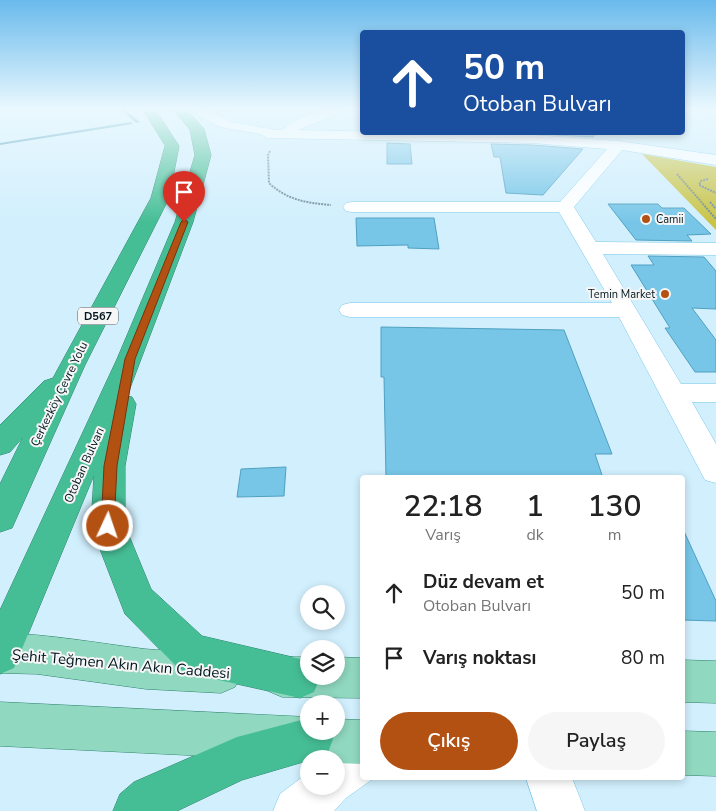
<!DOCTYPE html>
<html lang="tr">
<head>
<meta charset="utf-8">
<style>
  body { margin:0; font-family:"Nunito Sans",sans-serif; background:#f6f6f6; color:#222; height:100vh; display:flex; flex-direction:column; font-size:19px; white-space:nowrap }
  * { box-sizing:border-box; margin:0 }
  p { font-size:16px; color:#767676 }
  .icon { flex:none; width:28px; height:28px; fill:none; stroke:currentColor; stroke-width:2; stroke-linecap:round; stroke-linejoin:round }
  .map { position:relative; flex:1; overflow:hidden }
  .drawer { position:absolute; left:360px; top:475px; width:325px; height:305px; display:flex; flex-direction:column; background:#fff; border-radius:5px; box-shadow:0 2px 8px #0003 }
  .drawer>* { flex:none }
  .guide { position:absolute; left:360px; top:30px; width:325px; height:105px; border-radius:5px; box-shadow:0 2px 8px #0003; background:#1a4fa0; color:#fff; overflow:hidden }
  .tools { position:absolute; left:300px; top:585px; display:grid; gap:10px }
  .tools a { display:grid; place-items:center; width:45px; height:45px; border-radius:50%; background:#fff; box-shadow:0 2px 8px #0003; font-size:25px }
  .pin { position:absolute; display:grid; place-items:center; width:42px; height:42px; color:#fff; margin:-51px -21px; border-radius:50% 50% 50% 0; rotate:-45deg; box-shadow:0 0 5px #0007 }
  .pin .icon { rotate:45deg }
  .me { position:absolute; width:55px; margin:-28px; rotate:3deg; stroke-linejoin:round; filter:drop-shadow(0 0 4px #0008) }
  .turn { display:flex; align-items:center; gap:18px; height:105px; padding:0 20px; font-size:22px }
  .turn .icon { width:65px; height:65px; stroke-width:2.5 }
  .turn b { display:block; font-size:35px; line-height:42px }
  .eta { display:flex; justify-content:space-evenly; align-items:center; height:85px; text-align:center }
  .eta b { font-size:30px; font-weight:600; line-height:35px }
  .cta { display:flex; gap:10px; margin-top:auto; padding:10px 20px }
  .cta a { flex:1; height:58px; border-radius:30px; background:#b35113; color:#fff; font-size:20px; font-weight:600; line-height:58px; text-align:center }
  .cta a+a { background:#f6f6f6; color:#222 }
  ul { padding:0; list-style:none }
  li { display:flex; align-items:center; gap:15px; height:65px; padding:0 20px }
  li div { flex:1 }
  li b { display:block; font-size:19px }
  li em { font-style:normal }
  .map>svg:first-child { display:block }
  .green { fill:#c9c446 }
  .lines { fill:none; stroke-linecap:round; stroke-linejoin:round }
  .stream { fill:#3490b2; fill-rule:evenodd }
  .building { fill:#77c6e8; stroke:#50a0c0 }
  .minor-casing { stroke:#79c9ea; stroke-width:1 }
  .major-casing { stroke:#2e836c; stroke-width:1 }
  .highway-casing { stroke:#2e836c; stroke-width:1 }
  .path { stroke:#728d99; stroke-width:2; stroke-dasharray:2 1; stroke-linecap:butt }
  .minor { fill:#fff; fill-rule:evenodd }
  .major { fill:#90d8bf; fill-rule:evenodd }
  .highway { fill:#46be95; fill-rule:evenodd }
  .route { fill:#b35113; stroke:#74350c }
  .poi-dot { fill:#b35113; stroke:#f6f6f6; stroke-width:2 }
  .labels { text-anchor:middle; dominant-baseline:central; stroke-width:4; stroke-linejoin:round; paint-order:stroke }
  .far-poi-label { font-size:11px; fill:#001620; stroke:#f6f6f6; text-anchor:start }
  .shield { fill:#f6f6f6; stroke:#4a5960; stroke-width:1 }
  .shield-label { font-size:11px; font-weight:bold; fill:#001620 }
  .street-label { font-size:12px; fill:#001620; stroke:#f6f6f6 }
  .near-street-label { font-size:15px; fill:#001620; stroke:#f6f6f6 }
</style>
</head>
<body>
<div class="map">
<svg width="716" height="811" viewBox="0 0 716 811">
  <rect width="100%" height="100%" fill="#d1effd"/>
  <!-- green -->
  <path class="green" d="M642 154 716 167V230Z"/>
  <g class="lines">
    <!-- stream -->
    <path class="stream" d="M120 109H124L140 122 136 123Z
      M236 109H249L211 113 209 112Z
      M131 122 133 124 0 145V143Z"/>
  </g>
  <!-- building -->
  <path class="building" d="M503 132H598L593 137Z
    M387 143 410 144 412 164H387Z
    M491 144 532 145 583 149 543 195 506 193 500 157H494Z
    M608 204H658L662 208H684L711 234 687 235 692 241 636 240Z
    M356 218H434L439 249 408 248V245L357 246Z
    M648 256 704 257 716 271V309L692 308 716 340V372H695L665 328H670L631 265H654Z
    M381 327 564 330 612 454H595L603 478H386L384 377H381Z
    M286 467 284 496 237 497 241 469Z
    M682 527 716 601V621L682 620Z"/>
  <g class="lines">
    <defs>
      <path id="minor" d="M198 109H214L212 112 232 122 276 130H282C298 116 322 109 342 109L341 112 298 130 532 135 618 141 716 155V165L622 150 574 207 596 242 716 243V255L603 254 681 384H716V402H692L716 444V483L705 480 619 317H350L342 315 339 310 342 305 350 303H612L559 212H352L346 211 343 207 346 203 352 202H560L607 149 532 143 267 138 260 134 220 127 198 115 197 112Z
        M696 109H716V115L697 112Z
        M362 736V778H374L346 798 334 811H273L280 794 309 772V786H336V759H325L346 742Z
        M526 778H572L585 811H537Z"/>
      <path id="major" d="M0 633C49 634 96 643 145 649 175 652 207 647 235 659L241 673 235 687 221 693 146 689 37 674 0 673Z
        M282 657H309V676H336V657L362 658V698L282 697 268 691 262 677 268 663Z
        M682 660 716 661V703L682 702Z
        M0 702 309 717V731H336V719L362 720V764L336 763V759H309V761L0 746Z
        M682 731 716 732V776L682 775Z"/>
      <path id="highway" d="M143 109H155L179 146 169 198 85 365 12 528 0 532V484L23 437 10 452 0 455V425L44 381 53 378 151 198 165 146Z
        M173 109H186L204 129 211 155 193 222 127 396 132 397 136 404 125 466V526L151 589 202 636 309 661V676L320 678 314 692 300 698 192 674 178 668 125 614 91 526 94 475 14 668 0 674V610L117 359 175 222 195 155 190 130Z
        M309 718V731H330L333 739 327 755 242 780 177 811H113L120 794 134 782 237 737Z"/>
    </defs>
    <!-- minor casing -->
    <use href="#minor" class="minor-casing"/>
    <!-- major casing -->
    <use href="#major" class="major-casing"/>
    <!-- highway casing -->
    <use href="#highway" class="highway-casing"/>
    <!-- path -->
    <path class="path" d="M270 151 268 155 269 183C287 200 307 203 331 205
      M677 174 716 219
      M708 179 701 181 699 185 716 193
      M710 202 716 209"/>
    <!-- minor -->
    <use href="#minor" class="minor"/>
    <!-- major -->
    <use href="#major" class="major"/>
    <!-- highway -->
    <use href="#highway" class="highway"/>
  </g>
  <!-- sky -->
  <linearGradient id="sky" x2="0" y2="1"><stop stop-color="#69baec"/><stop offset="0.49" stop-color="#eaf8fe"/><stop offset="1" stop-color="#eaf8fe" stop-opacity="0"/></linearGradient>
  <rect width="716" height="222" fill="url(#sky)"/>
  <!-- route -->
  <path class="route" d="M184 219 188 222 135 359 117 466 114 526 112 531H103L101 526 104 466 125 359 181 222Z"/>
  <!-- markers -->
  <g class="poi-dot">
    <circle cx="646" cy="219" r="5"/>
    <circle cx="665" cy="294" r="5"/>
  </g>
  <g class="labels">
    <!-- far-poi labels -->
    <g class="far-poi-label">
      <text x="656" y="219">Camii</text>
      <text x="655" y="294" text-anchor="end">Temin Market</text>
    </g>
    <!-- shield labels -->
    <rect class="shield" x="78" y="307.5" width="40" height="17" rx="4"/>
    <g class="shield-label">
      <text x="98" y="316">D567</text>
    </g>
    <!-- street labels -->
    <g class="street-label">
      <text transform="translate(59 394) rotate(-64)">Çerkezköy Çevre Yolu</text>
      <text transform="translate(84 465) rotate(-66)">Otoban Bulvarı</text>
    </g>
    <!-- near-street labels -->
    <g class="near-street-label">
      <text transform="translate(121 664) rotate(5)">Şehit Teğmen Akın Akın Caddesi</text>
    </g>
  </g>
</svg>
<div class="tools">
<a><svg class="icon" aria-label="search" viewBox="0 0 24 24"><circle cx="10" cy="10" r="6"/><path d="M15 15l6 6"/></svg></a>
<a><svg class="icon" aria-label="layers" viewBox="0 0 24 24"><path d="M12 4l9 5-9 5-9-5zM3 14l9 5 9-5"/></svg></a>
<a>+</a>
<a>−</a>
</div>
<div class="pin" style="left:184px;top:222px;background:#d93025"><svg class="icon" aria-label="arrive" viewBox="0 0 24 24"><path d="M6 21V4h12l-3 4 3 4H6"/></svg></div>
<svg class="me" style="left:108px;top:526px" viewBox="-20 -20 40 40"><circle r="17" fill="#b35113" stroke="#fff" stroke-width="3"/><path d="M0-11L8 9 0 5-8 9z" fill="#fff"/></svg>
<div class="guide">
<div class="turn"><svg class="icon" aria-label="ahead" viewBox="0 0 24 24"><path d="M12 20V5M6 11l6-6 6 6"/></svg><div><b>50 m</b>Otoban Bulvarı</div></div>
</div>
<section class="drawer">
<div class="eta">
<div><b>22:18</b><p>Varış</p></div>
<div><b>1</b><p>dk</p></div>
<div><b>130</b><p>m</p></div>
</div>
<ul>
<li><svg class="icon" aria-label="ahead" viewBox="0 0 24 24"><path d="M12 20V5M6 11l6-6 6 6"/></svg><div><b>Düz devam et</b><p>Otoban Bulvarı</p></div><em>50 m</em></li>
<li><svg class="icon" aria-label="arrive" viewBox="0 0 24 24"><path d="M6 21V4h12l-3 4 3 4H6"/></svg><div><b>Varış noktası</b></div><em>80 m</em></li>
</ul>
<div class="cta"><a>Çıkış</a><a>Paylaş</a></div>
</section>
</div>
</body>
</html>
